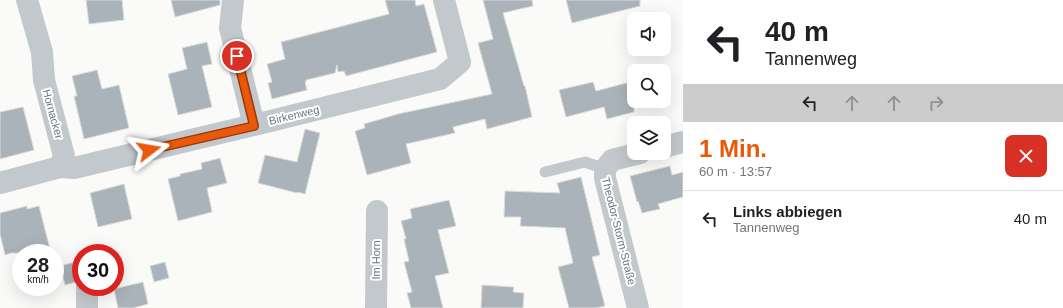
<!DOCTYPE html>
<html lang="de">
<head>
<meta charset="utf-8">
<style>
  body { margin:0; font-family:Helvetica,sans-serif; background:#f2f2f2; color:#202124; height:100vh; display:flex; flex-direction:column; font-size:15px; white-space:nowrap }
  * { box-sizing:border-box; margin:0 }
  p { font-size:13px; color:#757577 }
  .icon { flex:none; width:22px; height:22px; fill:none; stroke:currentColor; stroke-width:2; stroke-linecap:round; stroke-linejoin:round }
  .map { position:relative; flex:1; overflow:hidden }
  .panel { display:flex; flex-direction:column; background:#fff; width:380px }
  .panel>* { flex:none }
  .top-card { background:#fff; color:#202124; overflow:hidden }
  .fabs { position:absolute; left:627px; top:12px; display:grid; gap:8px }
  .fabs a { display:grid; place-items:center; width:44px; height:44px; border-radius:8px; background:#fff; box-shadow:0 4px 16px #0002; font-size:20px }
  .speed { position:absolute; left:12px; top:244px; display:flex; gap:8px; font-size:20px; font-weight:700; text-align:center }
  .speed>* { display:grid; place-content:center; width:52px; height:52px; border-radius:50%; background:#fff; box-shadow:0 4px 16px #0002; line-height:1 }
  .speed small { font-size:10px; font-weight:400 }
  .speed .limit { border:6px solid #d22; background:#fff; color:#111 }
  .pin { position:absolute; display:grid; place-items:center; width:34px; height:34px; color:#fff; margin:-17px; border:2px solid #fff; border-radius:50%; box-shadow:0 1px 4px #0007 }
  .me { position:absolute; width:44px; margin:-22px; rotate:76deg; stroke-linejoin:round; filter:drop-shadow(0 0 3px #0008) }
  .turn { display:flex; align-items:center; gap:14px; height:84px; padding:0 16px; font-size:18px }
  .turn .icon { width:52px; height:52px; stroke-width:2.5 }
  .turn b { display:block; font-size:28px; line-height:34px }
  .lanes { display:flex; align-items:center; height:38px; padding:0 16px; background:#0003; justify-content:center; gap:20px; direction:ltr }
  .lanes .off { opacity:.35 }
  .round { display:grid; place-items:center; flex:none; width:42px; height:42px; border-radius:8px; background:#f2f2f2 }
  .headline { display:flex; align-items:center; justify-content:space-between; height:68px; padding:0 16px }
  h1 { font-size:24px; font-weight:700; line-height:30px; color:#ea580c }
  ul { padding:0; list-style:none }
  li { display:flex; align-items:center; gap:12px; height:56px; padding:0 16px; border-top:1px solid #e0e0e0 }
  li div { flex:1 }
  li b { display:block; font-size:15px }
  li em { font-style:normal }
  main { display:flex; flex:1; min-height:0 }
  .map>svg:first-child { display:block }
  .building { fill:#aab3b9; stroke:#dcdcda }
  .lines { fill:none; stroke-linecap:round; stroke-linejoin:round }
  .lane { stroke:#c3c8cc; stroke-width:11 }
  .street { stroke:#c3c8cc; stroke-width:22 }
  .route-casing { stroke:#983908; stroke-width:10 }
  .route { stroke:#ea580c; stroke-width:7 }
  .labels { text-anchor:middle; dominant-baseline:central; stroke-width:4; stroke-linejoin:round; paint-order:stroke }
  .street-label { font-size:11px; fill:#657683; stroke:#fff }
</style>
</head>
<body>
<main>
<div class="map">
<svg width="683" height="308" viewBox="0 0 683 308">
  <rect width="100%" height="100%" fill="#fafaf8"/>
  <!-- building -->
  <path class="building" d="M86 0H122L124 20 89 24Z
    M171 0H220V5L175 17Z
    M385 0H415L416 6 424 4 437 52 346 76 344 71 338 72 337 65 335 73 306 80V82H305L307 90 272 99 268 83 272 82 267 64 285 59 281 42 389 14Z
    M483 0H532L533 6 503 13 524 86H525L532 117 487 129 485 119 453 127 455 133 406 144 411 163 367 175 355 131 365 128 364 124 398 114 492 94 478 43 493 39Z
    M566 0H640V6L572 23Z
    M207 42 212 64 202 66 212 107 178 115 168 74 187 69 182 48Z
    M97 70 102 89 119 85 129 128 84 139 74 96H77L72 76Z
    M634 81V112L607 119 604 107 566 117 559 90 593 82 596 91Z
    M23 107 34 150 0 159V112Z
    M305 129 320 133 305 194 297 192V193L258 183 265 155 297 162Z
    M220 158 227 183 207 188 212 212 178 221 168 179 180 176V174L202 169 201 163Z
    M670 166 672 175 683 172V197L658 204 660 209 642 213 638 201 637 202 630 176Z
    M581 177 600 255 592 257 605 306 596 308H569L558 267 573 263 565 228 520 226 521 217H504L505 191 560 193 557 183Z
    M124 184 132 219 98 227 90 193Z
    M449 200 456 226 438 230 449 273 435 276 443 308H411L407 293 412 292 404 262 409 261 404 239H406L401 221 412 218 410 209Z
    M27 206V209L39 206 51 253H11L5 255 0 234V213Z
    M75 262 79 278 76 282 65 285 60 266Z
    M165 262 169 278 154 282 150 266Z
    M143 282 148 304 133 308H118L114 289Z
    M482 285 514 287 513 292 524 293 523 308H481Z"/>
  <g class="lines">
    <!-- lane -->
    <path class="lane" d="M545 172 585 162 605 169"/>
    <!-- street -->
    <path class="street" d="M233 0 230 28 254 125
      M664 147 683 142
      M60 167 74 168 254 125 440 79 460 62 444 0
      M0 183 60 167 64 156 44 80 42 52 27 0
      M87 287V308
      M376 308 377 211
      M638 308 605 178V169L612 160 640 153"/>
  </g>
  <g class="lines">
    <defs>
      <path id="route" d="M149 150 254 126 237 56"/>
    </defs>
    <!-- route casing -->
    <use href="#route" class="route-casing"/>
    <!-- route -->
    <use href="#route" class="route"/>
  </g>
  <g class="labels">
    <!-- street labels -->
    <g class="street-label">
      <text transform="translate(53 114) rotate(75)">Hornacker</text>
      <text transform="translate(294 115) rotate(-14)">Birkenweg</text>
      <text transform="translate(619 231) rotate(76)">Theodor-Storm-Straße</text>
      <text transform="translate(376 260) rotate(-90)">Im Horn</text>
    </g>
  </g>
</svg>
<div class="fabs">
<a><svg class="icon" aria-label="sound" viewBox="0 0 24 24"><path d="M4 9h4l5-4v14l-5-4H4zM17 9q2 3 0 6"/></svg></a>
<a><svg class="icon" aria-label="search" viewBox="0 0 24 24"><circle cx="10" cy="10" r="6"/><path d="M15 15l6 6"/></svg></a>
<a><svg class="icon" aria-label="layers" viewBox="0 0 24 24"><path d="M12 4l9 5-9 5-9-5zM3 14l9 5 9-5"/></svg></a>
</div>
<div class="speed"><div>28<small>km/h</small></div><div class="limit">30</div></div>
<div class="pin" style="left:237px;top:56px;background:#d93025"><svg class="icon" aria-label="arrive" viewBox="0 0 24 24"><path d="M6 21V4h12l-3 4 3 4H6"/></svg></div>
<svg class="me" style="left:149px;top:150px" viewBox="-20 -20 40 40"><path d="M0-17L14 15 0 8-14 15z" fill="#ea580c" stroke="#fff" stroke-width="4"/></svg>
</div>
<section class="panel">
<div class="top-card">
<div class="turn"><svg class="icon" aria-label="left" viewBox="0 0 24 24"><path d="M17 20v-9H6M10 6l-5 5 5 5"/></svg><div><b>40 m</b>Tannenweg</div></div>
<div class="lanes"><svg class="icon" aria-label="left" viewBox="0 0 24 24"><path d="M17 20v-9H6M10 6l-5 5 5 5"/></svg><svg class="icon off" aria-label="ahead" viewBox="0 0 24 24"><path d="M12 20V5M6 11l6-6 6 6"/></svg><svg class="icon off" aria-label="ahead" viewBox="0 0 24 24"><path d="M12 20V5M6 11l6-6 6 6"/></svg><svg class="icon off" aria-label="right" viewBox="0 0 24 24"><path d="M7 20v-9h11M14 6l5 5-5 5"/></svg></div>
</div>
<div class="headline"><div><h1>1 Min.</h1><p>60 m · 13:57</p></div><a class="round" style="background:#d93025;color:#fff"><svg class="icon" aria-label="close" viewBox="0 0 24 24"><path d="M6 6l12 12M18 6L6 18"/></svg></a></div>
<ul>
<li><svg class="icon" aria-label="left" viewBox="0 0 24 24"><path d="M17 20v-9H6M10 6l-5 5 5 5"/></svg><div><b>Links abbiegen</b><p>Tannenweg</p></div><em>40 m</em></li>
</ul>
</section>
</main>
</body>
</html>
